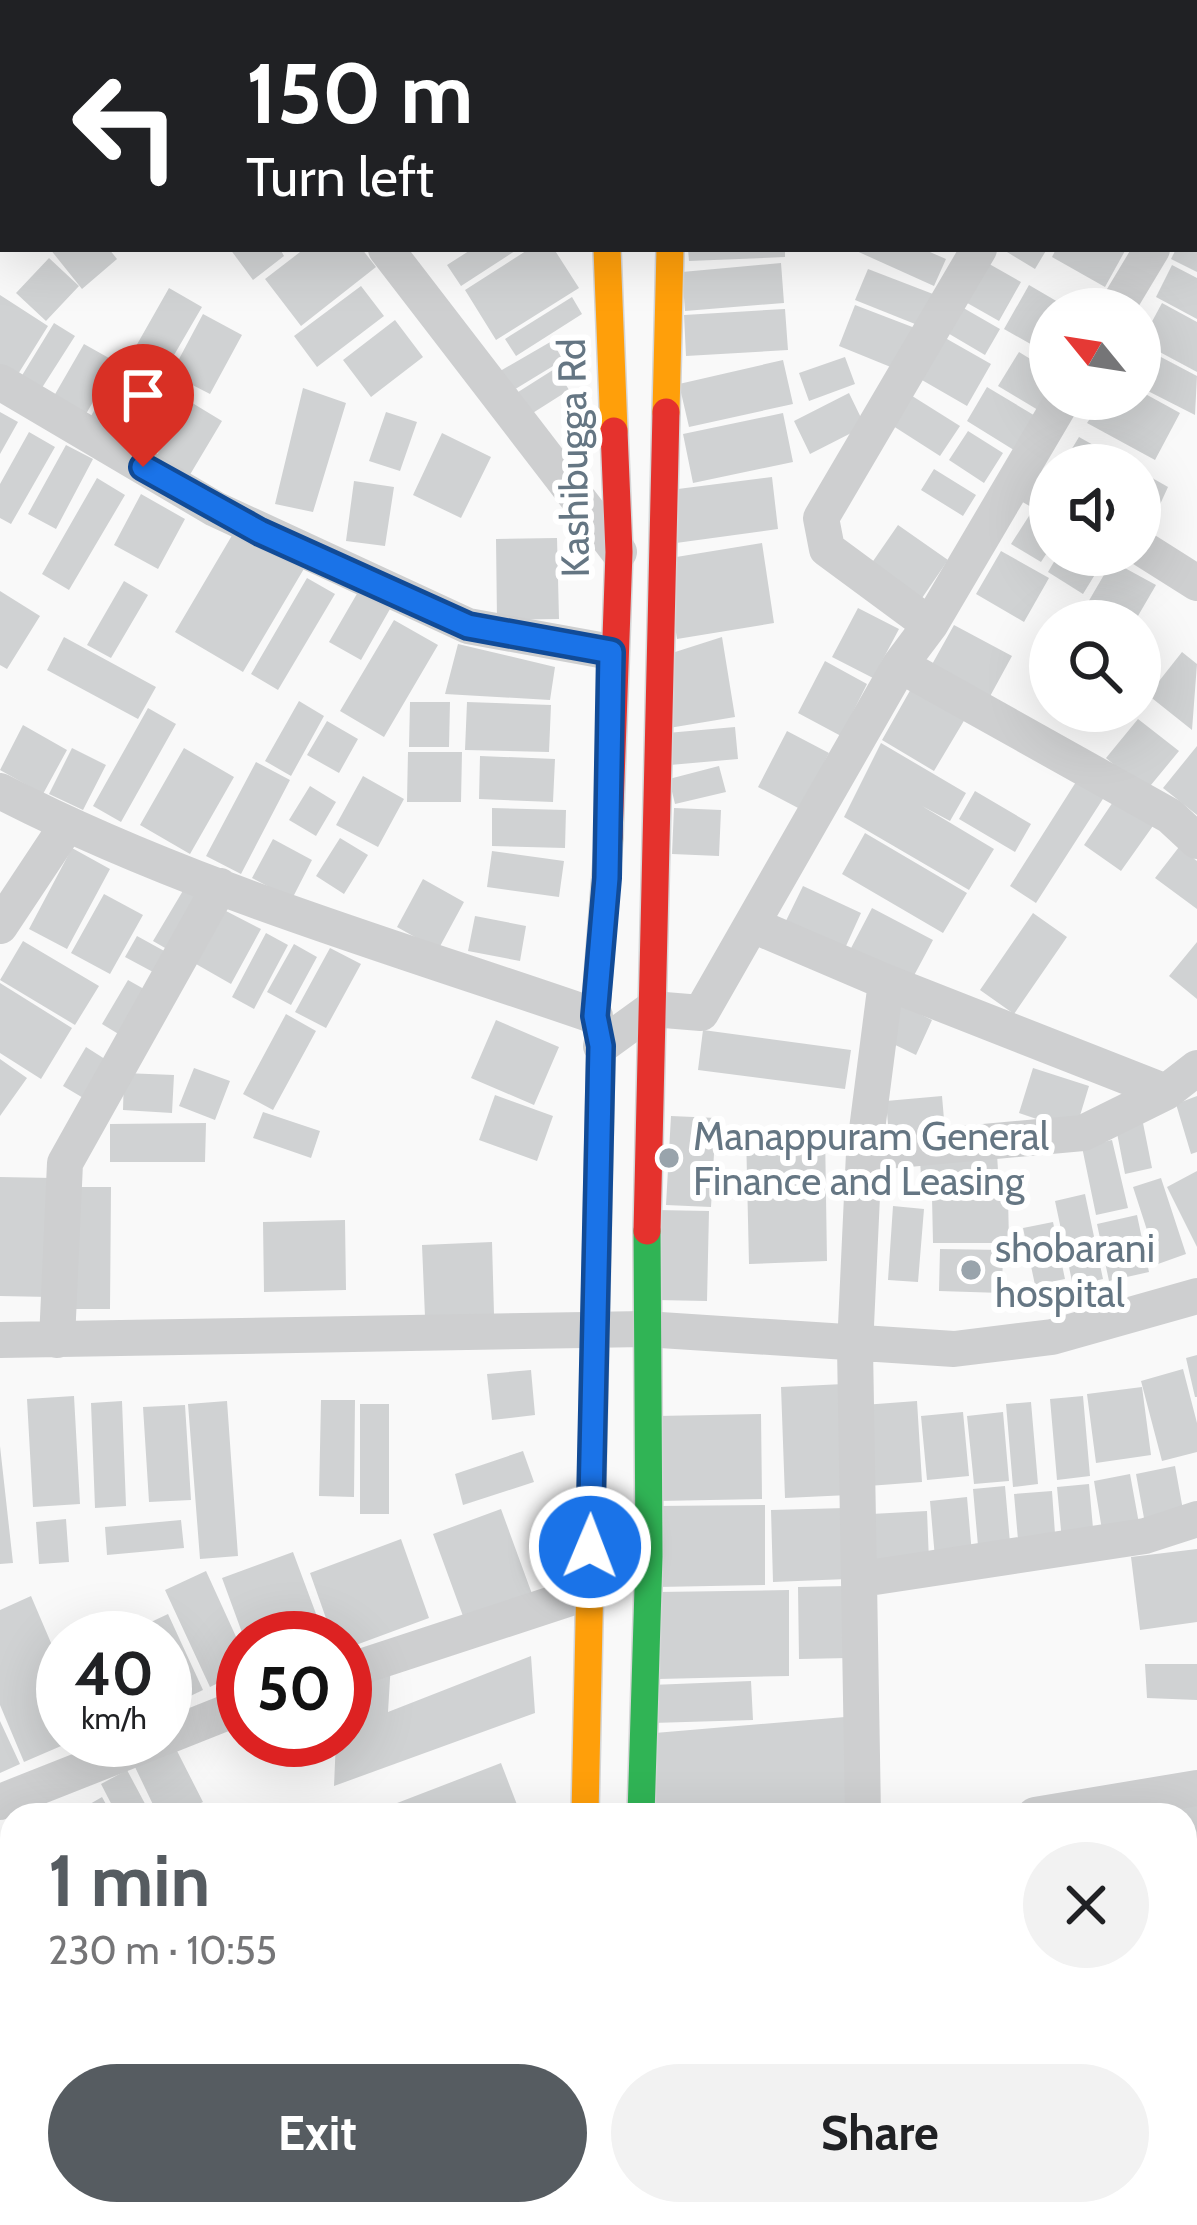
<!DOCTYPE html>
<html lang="en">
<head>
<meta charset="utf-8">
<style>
  body { margin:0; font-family:Cabin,sans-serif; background:#f2f2f2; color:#202124; height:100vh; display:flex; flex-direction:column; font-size:45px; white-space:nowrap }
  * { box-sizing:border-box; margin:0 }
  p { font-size:39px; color:#757577 }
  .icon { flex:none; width:66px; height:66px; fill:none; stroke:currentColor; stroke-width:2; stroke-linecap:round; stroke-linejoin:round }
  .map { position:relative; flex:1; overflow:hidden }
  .details { position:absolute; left:0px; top:1803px; width:1197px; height:423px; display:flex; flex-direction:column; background:#fff; border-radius:36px 36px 0 0; box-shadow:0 12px 48px #0002 }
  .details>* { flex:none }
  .top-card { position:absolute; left:0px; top:0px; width:1197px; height:252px; box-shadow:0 12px 48px #0002; background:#202124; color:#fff; overflow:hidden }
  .needle { width:78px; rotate:300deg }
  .buttons { position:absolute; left:1029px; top:288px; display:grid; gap:24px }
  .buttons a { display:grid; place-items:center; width:132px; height:132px; border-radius:50%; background:#fff; box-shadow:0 12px 48px #0002; font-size:60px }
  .speed { position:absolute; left:36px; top:1611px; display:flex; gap:24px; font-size:60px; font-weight:700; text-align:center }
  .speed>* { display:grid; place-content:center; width:156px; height:156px; border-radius:50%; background:#fff; box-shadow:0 12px 48px #0002; line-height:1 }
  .speed small { font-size:30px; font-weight:400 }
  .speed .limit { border:18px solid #d22; background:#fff; color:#111 }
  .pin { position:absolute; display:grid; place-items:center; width:102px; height:102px; color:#fff; margin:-123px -51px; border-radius:50% 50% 50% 0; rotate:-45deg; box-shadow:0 0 12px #0007 }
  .pin .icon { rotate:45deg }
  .me { position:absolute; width:132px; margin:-66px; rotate:1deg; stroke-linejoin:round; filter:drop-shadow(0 0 9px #0008) }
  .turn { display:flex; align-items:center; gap:42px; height:252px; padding:0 48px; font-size:54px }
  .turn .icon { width:156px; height:156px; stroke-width:2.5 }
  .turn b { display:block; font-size:84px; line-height:102px }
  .round { display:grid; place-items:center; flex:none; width:126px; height:126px; border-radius:63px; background:#f2f2f2 }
  .summary { display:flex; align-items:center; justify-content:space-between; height:204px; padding:0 48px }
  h1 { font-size:72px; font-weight:700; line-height:90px; color:#565c61 }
  .button { display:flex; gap:24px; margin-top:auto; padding:24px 48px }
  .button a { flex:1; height:138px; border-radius:72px; background:#565c61; color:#fff; font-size:48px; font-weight:700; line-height:138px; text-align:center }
  .button a+a { background:#f2f2f2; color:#202124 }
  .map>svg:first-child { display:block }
  .building { fill:#d0d2d3 }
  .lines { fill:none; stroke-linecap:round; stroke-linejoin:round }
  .fast-casing { stroke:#d5d6d7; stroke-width:30 }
  .slow-casing { stroke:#d5d6d7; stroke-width:30 }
  .jam-casing { stroke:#d5d6d7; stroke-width:30 }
  .street { stroke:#cecfd0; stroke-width:36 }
  .fast { stroke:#30b455; stroke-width:27 }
  .slow { stroke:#ff9f0a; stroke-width:27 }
  .jam { stroke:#e5322d; stroke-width:27 }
  .route-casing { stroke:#114b97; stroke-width:30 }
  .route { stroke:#1a73e8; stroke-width:21 }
  .poi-dot { fill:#99a4ac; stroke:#fff; stroke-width:4.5 }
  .labels { text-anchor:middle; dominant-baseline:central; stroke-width:12; stroke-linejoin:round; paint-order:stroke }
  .street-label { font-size:39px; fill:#657683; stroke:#fff }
  .poi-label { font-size:39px; fill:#657683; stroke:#fff; text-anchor:start }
</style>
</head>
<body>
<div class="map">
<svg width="1197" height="2225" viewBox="0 0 1197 2225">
  <rect width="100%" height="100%" fill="#f9f9f9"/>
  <!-- building -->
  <path class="building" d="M50 249H109L117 259 82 289Z
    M230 249H280L284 256 253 280Z
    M304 249H362L376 267 301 326 265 279Z
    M472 249H518L461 286 447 265Z
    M529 249H554L579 288 496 340 465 290Z
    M688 249H785V257L689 261Z
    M852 249H923L946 259 934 286Z
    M1002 249H1047L1035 269Z
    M1056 249H1126L1105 287 1052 257Z
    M1176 249H1197V272L1171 259Z
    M49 258 79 286 46 321 16 293Z
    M984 261 1021 282 999 321 962 300Z
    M781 263 784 303 685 311 682 272Z
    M1172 265 1197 278V319L1156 297Z
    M868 269 933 294 920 326 855 300Z
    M1029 285 1070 309H1050V355L1004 329Z
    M361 286 384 316 317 367 294 336Z
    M169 288 202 307 163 374 131 355Z
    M0 295 48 326 15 379 0 370Z
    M572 297 582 314 516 356 505 339Z
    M1162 303 1197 322V372L1141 342Z
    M855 305 915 328 898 370 839 346Z
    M960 306 1000 329 985 355 946 332Z
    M785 309 788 350 686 356 684 315Z
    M203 314 242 335 210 394 171 374Z
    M395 320 423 357 371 397 343 360Z
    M54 323 75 336 38 394 18 382Z
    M940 335 991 364 967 406 915 376Z
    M552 341 563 360 507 394 495 374Z
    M84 344 116 362 86 414 54 396Z
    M1140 346 1197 376 1195 415 1140 387Z
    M1019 352 1050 371V402L1043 413 998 386Z
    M126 357 164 379 125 444 88 421Z
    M845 357 855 384 809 401 799 373Z
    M783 360 793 404 689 427 679 384Z
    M556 368 569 390 528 416 515 394Z
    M987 387 1037 417 1017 452 967 421Z
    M303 388 346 403 313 512 275 504Z
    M163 389 183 400 150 458 130 446Z
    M1140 391 1180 413 1155 460 1087 423 1103 399H1140Z
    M849 393 865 426 810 454 794 421Z
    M909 394 960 426 940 456 890 424Z
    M189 401 222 421 185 483 152 463Z
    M0 412 18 422 0 454Z
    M386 412 417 422 400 471 369 461Z
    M783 413 793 462 693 483 683 434Z
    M968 431 1003 453 984 483 949 460Z
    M29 432 55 447 11 524 0 518V484Z
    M442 433 491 457 461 518 413 495Z
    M1079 437 1129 465H1062Z
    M66 445 93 459 56 529 28 514Z
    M934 469 976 495 963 516 921 490Z
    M1140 471 1168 487 1146 535 1140 532Z
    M772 477 778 529 676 543 670 490Z
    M97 478 125 495 69 590 42 574Z
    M354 481 394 487 385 546 346 541Z
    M141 494 185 519 158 569 114 545Z
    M1036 505 1050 514V548L1041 562 1011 544Z
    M898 525 948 560 920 601 869 567Z
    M237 527 305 567 243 672 175 632Z
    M557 538 559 619 497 620 496 539Z
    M762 543 774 623 677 639 664 559Z
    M1001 551 1049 578 1024 622 976 594Z
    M1058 555H1107L1083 594 1048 572Z
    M1112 561 1156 585 1135 621H1117L1087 604Z
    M307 578 335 594 278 690 251 674Z
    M124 581 148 595 111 658 87 645Z
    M0 591 40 616 7 669 0 665Z
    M358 592 390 609 361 660 329 642Z
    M858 608 899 629 873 678 832 657Z
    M394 620 438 645 384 737 340 711Z
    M954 625 1012 656 988 700 930 668Z
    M64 637 156 687 138 719 47 670Z
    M722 637 735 717 669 728 672 653Z
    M458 644 555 667 550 700 445 694Z
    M1182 652 1197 664 1192 730 1148 695Z
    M825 661 867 684 841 736 798 713Z
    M912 687 965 719 934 771 882 740Z
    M299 701 324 716 291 776 265 761Z
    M410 702H450L449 747H409Z
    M467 702 551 705 549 752 465 750Z
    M148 708 176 724 121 822 93 806Z
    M1138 719 1179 751 1146 791 1106 758Z
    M327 721 358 739 339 773 307 755Z
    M23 725 67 750 43 794 0 770Z
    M735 727 738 759 670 765 667 733Z
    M787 731 829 753 800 809 758 787Z
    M881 743 966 793 950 821 922 806 994 849 969 890 844 817Z
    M1197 746V815L1163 788Z
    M72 748 106 765 83 810 49 794Z
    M184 748 234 777 190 854 140 825Z
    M408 752H462L461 802H407Z
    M480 756 555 759 553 802 479 799Z
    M256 762 290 780 241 874 206 856Z
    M719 766 726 792 675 804 669 779Z
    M1081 774 1108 791 1036 903 1010 886Z
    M363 776 404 799 378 847 336 825Z
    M310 786 336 802 316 836 289 820Z
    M975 791 1031 824 1015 852 959 819Z
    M1117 796 1155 823 1121 871 1084 845Z
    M492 808 566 810 565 848 492 846Z
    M674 808 721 810 719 856 672 854Z
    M865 833 967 893 943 933 842 874Z
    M340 838 368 855 344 894 316 876Z
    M273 839 312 860 292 899 252 878Z
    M1179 847 1197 861V909L1155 878Z
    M72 848 110 869 67 949 29 929Z
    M492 851 564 861 559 897 487 887Z
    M423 879 464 902 438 950 397 927Z
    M803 886 861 913 841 957 782 929Z
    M184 889 203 900 172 952 153 941Z
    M104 894 143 915 110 974 71 953Z
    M872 908 933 940 910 983 849 952Z
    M226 911 261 929 231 984 196 964Z
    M1033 913 1067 937 1014 1014 980 990Z
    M475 916 526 926 520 961 468 951Z
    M266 933 288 945 254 1009 232 997Z
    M137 936 177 958 166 979 125 957Z
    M23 941 99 986 75 1025 0 980Z
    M1197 942V999L1169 976Z
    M294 944 317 957 291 1005 267 992Z
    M330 948 361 964 326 1028 295 1012Z
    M128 980 151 993 125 1038 102 1024Z
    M0 983 72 1028 41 1079 0 1053Z
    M900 1004 932 1020 916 1055 883 1039Z
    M286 1014 316 1031 273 1110 243 1094Z
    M496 1020 559 1047 534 1105 471 1078Z
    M703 1030 851 1050 845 1089 698 1070Z
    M86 1047 108 1061 85 1099 63 1086Z
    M0 1059 27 1078 0 1116Z
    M194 1068 230 1081 215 1120 179 1106Z
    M1033 1068 1089 1086 1075 1132 1019 1113Z
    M124 1073 174 1075 172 1113 123 1110Z
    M495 1095 553 1116 537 1161 479 1140Z
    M942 1096 945 1131 889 1136 886 1101Z
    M1197 1096V1152L1191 1154 1176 1104Z
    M263 1112 320 1131 311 1158 253 1138Z
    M671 1116 716 1118 711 1207 666 1205Z
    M206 1123 205 1162H110V1124Z
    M1143 1123 1152 1168 1125 1174 1116 1128Z
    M825 1131 827 1261 749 1264 746 1133Z
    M1112 1140 1128 1208 1096 1215 1082 1147Z
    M997 1154 999 1187 922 1192 920 1160Z
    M1197 1171V1247L1167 1187Z
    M0 1177 53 1178 50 1297 0 1296Z
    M1161 1178 1186 1254 1158 1264 1133 1187Z
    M71 1187H111L110 1309H70Z
    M1085 1194 1103 1279 1073 1286 1055 1201Z
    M1008 1196 1009 1243H933L932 1197Z
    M893 1206 924 1209 918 1282 888 1280Z
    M657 1210 709 1211 707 1301 656 1300Z
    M1137 1215 1149 1272 1109 1281 1097 1224Z
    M345 1220 346 1290 264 1292 263 1222Z
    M1053 1222 1065 1279 1035 1285 1023 1228Z
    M492 1242 494 1314 425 1317 422 1245Z
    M940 1249 1003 1250 1002 1293 939 1291Z
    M1197 1355V1397H1195L1186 1358Z
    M1183 1369 1197 1423V1452L1162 1461 1141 1381Z
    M531 1370 535 1415 492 1420 487 1374Z
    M844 1384 849 1495 785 1498 781 1387Z
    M1142 1387 1151 1455 1096 1463 1087 1394Z
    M74 1396 80 1504 33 1507 27 1399Z
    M1083 1396 1090 1476 1057 1480 1050 1399Z
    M321 1400H355L354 1497 319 1496Z
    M122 1401 126 1506 95 1508 91 1403Z
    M227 1401 238 1556 200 1559 188 1404Z
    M917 1401 922 1482 868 1486 863 1405Z
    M1031 1402 1038 1484 1013 1487 1006 1404Z
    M360 1404H389V1514H360Z
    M185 1405 191 1500 149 1502 143 1407Z
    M963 1412 969 1476 927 1480 921 1416Z
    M1003 1412 1009 1481 974 1484 967 1416Z
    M761 1414 762 1499 658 1501 657 1416Z
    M0 1446 13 1563 0 1564Z
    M523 1451 534 1482 463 1505 455 1474Z
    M1175 1466 1185 1521 1146 1529 1136 1474Z
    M1130 1474 1140 1529 1103 1536 1094 1481Z
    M1089 1484 1094 1539 1062 1541 1057 1487Z
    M1005 1486 1011 1554 979 1557 973 1489Z
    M1052 1491 1056 1548 1019 1551 1014 1494Z
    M967 1497 972 1554 935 1558 930 1501Z
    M765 1505V1585L657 1587V1506Z
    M846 1508 847 1579 773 1582 771 1510Z
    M501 1509 535 1602 467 1627 433 1534Z
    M927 1511 929 1561 873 1564 871 1514Z
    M66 1519 69 1562 39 1564 36 1522Z
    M181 1520 184 1548 107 1555 105 1527Z
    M401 1539 429 1618 345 1649V1638H333L310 1573Z
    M1197 1549V1622L1140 1630 1131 1557Z
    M293 1552 325 1638H244L222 1578Z
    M206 1571 243 1652V1671L210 1687 165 1590Z
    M848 1586 849 1658 799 1659 798 1587Z
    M789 1590V1676L658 1679V1592Z
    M31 1596 63 1671V1740H75L24 1762 0 1705V1610Z
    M168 1614 203 1690 165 1708V1638H117Z
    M531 1656 535 1713 334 1786 336 1740H345V1681L391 1662 388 1712Z
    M1145 1664H1197V1700L1147 1698Z
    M751 1681 753 1720 652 1723 651 1685Z
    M845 1717 853 1815H650L643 1734Z
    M0 1721 20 1764 0 1773Z
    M175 1747 203 1802 176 1815H158L135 1767Z
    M501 1763 521 1815H366Z
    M127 1770 151 1815H117L101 1784Z
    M102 1797 112 1815H71Z
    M1179 1803H1197V1867L1185 1868V1815H1179Z
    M0 1843 12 1867V1927L0 1933Z
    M12 1938V1995L0 1969V1944Z
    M12 2060V2115L0 2125V2069Z
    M22 2214H103L108 2225H27Z
    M122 2214H201L205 2225H127Z
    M223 2214H314L319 2225H227Z
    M377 2214H437V2225H377Z"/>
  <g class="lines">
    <defs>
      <path id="fast" d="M611 0V3
        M675 0V3
        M641 1815 649 1556 647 1231
        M1185 2192 1197 2196
        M655 2214 656 2225"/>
      <path id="slow" d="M607 249 614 431
        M666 412 670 249
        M585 1815 601 1046 595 1016 609 837
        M1185 2126 1197 2128
        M538 2225 562 2214
        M822 2225 873 2214"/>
      <path id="jam" d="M609 837 619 552 614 431
        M647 1231 666 412
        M605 2214 607 2225"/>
    </defs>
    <!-- fast casing -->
    <use href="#fast" class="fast-casing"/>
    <!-- slow casing -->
    <use href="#slow" class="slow-casing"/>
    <!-- jam casing -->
    <use href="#jam" class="jam-casing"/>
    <!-- street -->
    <path class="street" d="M195 0 198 3
      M463 0 464 3
      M163 3 166 0
      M0 164 3 161
      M1194 169 1197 162
      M386 249 619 552
      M1116 309 1152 249
      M0 382 215 509 468 626 611 652
      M1017 478 1050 497
      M1140 547 1197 583
      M930 625 827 549 821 518 979 249
      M900 665 1170 816 1197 841
      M0 791C188 888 396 947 595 1016
      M0 926 67 825
      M755 926 886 982 864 1153 855 1347 863 1815
      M886 982 1166 1092
      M601 1046 652 1009 701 1013 900 665 930 625 1063 399
      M864 1153 1083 1133 1166 1092 1197 1068
      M0 1340 645 1329 954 1349 1052 1337 1197 1296
      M57 1340 65 1163 220 886
      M862 1579 1145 1536 1197 1519
      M345 1672 589 1592
      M165 1737 243 1706
      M0 1802 157 1740
      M1035 1815 1197 1788
      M0 2138 12 2133
      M1072 2214 1078 2225"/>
    <!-- fast -->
    <use href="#fast" class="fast"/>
    <!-- slow -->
    <use href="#slow" class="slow"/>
    <!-- jam -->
    <use href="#jam" class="jam"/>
  </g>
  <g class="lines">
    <defs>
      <path id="route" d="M143 467 260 532 468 626 611 652 607 878 595 1016 601 1046 590 1547"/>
    </defs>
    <!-- route casing -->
    <use href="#route" class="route-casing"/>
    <!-- route -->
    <use href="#route" class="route"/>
  </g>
  <!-- markers -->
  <g class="poi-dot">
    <circle cx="669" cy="1158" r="12"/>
    <circle cx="971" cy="1270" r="12"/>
  </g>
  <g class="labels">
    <!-- street labels -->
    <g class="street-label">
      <text transform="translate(573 458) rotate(-91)">Kashibugga Rd</text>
    </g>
    <!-- poi labels -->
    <g class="poi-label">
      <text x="693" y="1136">Manappuram General<tspan x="693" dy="45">Finance and Leasing</tspan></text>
      <text x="995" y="1248">shobarani<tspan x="995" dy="45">hospital</tspan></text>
    </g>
  </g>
</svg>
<div class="buttons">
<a><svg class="needle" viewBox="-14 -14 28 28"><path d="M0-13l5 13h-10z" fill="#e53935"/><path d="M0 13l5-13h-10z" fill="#757577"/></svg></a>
<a><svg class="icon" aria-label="sound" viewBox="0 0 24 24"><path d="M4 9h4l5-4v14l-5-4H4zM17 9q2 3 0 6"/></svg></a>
<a><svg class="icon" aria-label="search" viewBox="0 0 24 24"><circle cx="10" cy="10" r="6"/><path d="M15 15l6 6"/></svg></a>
</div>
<div class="speed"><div>40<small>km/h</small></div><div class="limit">50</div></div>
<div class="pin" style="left:143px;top:467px;background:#d93025"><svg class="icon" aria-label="arrive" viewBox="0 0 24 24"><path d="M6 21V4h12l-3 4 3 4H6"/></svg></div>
<svg class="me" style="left:590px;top:1547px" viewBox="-20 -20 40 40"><circle r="17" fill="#1a73e8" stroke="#fff" stroke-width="3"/><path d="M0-11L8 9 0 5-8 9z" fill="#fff"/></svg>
<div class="top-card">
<div class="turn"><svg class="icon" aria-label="left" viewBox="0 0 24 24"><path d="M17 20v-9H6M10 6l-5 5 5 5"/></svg><div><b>150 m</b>Turn left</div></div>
</div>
<section class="details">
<div class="summary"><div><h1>1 min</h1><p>230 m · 10:55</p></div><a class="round"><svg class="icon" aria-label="close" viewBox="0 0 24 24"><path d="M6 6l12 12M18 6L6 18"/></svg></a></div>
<div class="button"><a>Exit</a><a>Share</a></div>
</section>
</div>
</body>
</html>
